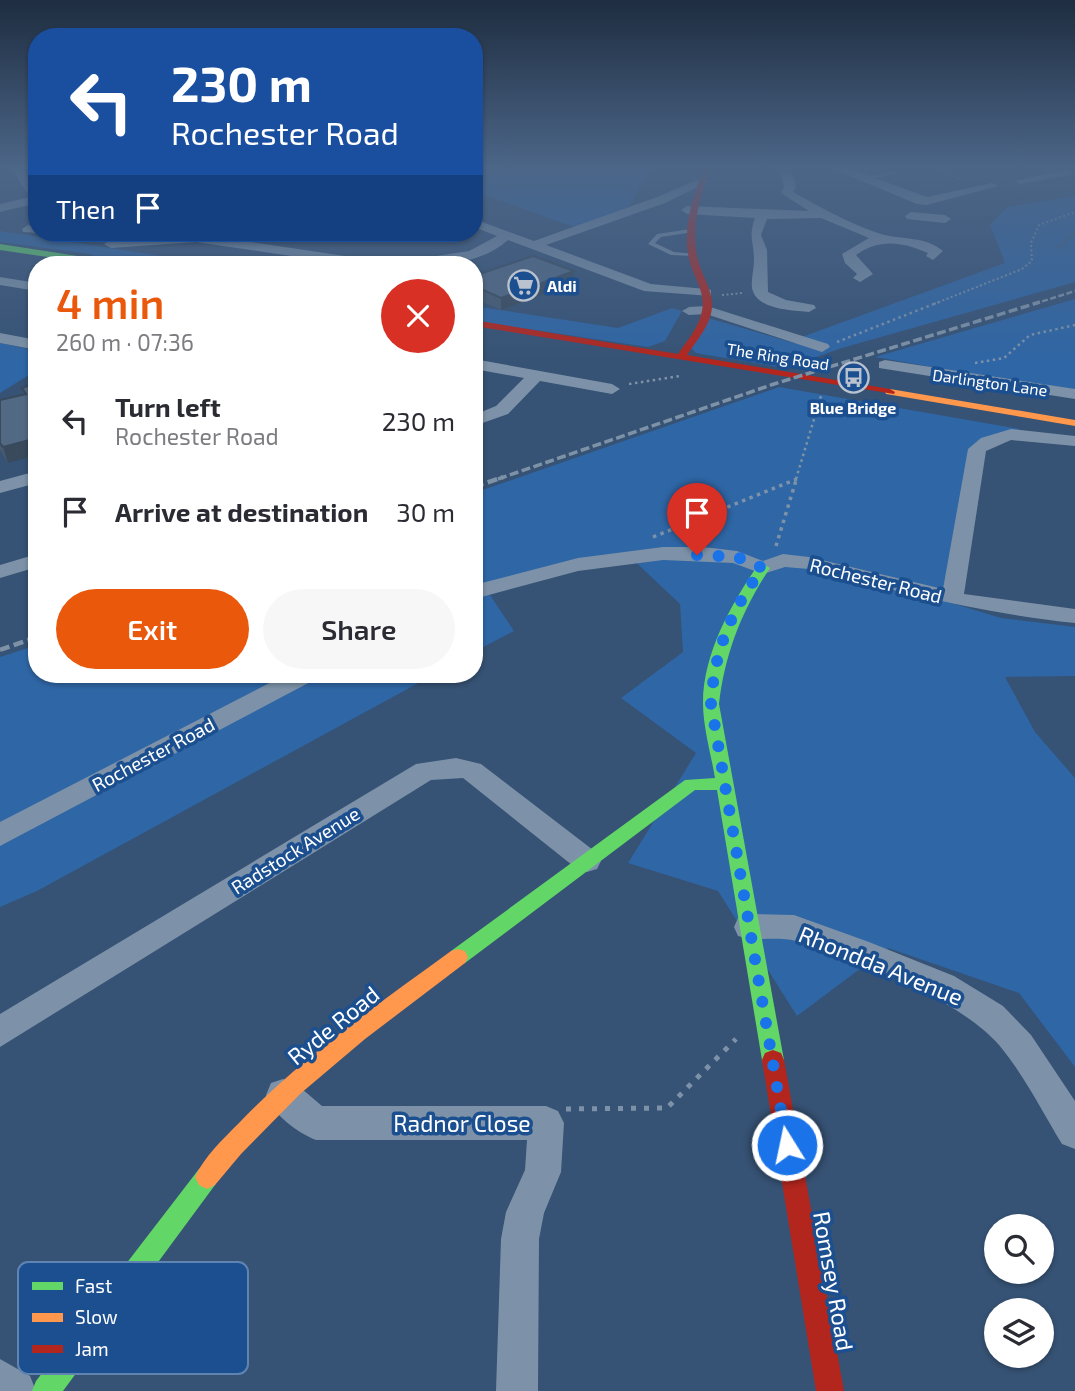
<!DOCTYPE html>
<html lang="en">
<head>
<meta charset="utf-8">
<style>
  body { margin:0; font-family:"Exo 2",sans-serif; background:#f7f7f7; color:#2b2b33; height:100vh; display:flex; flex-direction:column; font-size:26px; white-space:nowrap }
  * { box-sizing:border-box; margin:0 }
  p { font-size:23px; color:#7c7c81 }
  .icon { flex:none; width:38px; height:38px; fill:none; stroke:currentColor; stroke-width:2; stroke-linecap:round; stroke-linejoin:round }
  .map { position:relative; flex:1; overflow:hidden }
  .panel { position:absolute; left:28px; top:256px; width:455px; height:427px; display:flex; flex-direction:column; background:#fff; border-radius:28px; box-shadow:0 2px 5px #0004 }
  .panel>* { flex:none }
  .guide { position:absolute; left:28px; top:28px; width:455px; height:214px; border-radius:28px; box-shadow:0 2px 5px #0004; background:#1a4fa0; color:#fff; overflow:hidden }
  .buttons { position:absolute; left:984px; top:1214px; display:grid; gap:14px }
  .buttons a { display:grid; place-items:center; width:70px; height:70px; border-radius:50%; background:#fff; box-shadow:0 2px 5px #0004; font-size:35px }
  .pin { position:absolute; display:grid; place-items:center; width:60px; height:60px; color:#fff; margin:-72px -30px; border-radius:50% 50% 50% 0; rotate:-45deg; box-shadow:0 0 7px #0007 }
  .pin .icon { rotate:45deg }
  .me { position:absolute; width:77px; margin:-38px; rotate:350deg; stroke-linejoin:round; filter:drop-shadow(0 0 5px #0008) }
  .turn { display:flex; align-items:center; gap:24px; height:147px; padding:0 28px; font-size:32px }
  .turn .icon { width:91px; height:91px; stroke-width:2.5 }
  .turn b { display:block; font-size:49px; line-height:60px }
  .then { display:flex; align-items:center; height:66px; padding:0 28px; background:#0003; gap:14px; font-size:26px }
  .round { display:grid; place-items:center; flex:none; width:74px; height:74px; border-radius:37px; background:#f7f7f7 }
  .headline { display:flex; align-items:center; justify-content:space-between; height:119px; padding:0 28px }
  h1 { font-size:42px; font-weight:600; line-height:52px; color:#ea580c }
  .primary-button { display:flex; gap:14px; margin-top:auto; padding:14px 28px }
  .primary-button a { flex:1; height:80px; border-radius:42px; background:#ea580c; color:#fff; font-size:28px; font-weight:600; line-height:80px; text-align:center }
  .primary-button a+a { background:#f7f7f7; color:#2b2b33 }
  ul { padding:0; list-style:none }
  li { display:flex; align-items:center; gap:21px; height:91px; padding:0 28px }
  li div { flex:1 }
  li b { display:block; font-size:26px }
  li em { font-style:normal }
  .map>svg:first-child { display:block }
  .green { fill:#2f66a5 }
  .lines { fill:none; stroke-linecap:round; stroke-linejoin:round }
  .stream { stroke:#3b618d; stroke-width:3.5 }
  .path-far3 { stroke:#7d92a8; stroke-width:2; stroke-dasharray:2 2.5; stroke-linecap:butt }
  .path-far2 { stroke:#7d92a8; stroke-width:2.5; stroke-dasharray:2.5 3.5; stroke-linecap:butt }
  .path-far1 { stroke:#7d92a8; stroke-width:3.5; stroke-dasharray:3.5 4.5; stroke-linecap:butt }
  .path { stroke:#7d92a8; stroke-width:5; stroke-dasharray:5 8; stroke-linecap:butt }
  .lane { fill:#7d92a8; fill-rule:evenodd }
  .street { fill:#7d92a8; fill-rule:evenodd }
  .fast { fill:#63d668; fill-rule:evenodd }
  .slow { fill:#ff974d; fill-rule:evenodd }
  .jam { fill:#b3261e; fill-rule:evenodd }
  .rail-far2 { stroke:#7e92a7; stroke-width:2.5; stroke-dasharray:6 2.5; stroke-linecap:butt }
  .rail-far1 { stroke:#7e92a7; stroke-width:3.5; stroke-dasharray:9 3.5; stroke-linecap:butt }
  .rail { stroke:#7e92a7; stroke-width:4.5; stroke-dasharray:10 4.5; stroke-linecap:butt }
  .wall { fill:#475a72 }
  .shaded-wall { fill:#394a5c }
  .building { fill:#526984; stroke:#394a5c; stroke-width:2 }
  .route { stroke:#1a73e8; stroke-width:12; stroke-dasharray:0 21.6 }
  .labels { text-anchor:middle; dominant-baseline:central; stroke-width:7; stroke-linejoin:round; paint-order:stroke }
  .far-poi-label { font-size:16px; font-weight:bold; fill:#fff; stroke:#1b4f8f; text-anchor:start }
  .far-street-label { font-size:16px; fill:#fff; stroke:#1b4f8f }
  .street-label { font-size:19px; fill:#fff; stroke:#1b4f8f }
  .near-street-label { font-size:23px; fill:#fff; stroke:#1b4f8f }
  .key { fill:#1b4f8f; stroke:#5f84b1; stroke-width:2 }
  .key-label { font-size:19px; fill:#fff }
</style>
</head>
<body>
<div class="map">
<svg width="1075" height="1391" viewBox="0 0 1075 1391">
  <rect width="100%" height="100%" fill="#365274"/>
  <!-- green -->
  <path class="green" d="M474 168H652L628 207 574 227 474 191Z
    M1075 196V282L842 348 785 368 696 353 690 347 708 318 794 343 799 338 1005 263 990 225 1007 207Z
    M0 231 213 264C174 264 125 272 90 254L0 242Z
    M1075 299V392L875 357Z
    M474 306 618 328 672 308 682 311 665 341 648 347 474 321Z
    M0 343 37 351V370L0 393Z
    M779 387 1020 429 984 444 955 604 1001 618 1075 627V676L1005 677 1035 732 1075 778V1067L1019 993 888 948 797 1016 718 891 628 863 696 753 621 698 683 652 680 604 626 553 488 592 514 631 474 652V493Z
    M37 645V674H435L37 891 0 907V657Z"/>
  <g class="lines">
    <!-- stream -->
    <path class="stream" d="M1058 248 1075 232"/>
    <!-- path-far3 -->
    <path class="path-far3" d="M938 168 958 177V180
      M722 295 743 293
      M934 304 1022 269 1032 261 1031 243 1039 225 1075 212"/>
    <!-- path-far2 -->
    <path class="path-far2" d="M837 342 939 302
      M975 363 1004 358 1030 335 1075 325
      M629 384 680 376
      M796 479 821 396"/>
    <!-- path-far1 -->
    <path class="path-far1" d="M653 537 797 479
      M776 546 797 477"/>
    <!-- path -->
    <path class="path" d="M566 1109 667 1108 736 1039"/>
    <!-- lane -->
    <path class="lane" d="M895 171 897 174 860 181 857 179Z
      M691 229 693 230V232L661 237 655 243 674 252 694 254V256L671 255 648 244 657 234Z"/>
    <!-- street -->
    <path class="street" d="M11 168H22L37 190V203L0 212V204L30 197Z
      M831 168H847L927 197 992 183 998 186 927 205 917 204Z
      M1067 170 1073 173 1071 175 1020 184 1014 181Z
      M787 172 793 175 796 187 793 192C822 208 850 224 881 234 901 240 926 236 943 251L933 260 926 256 928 253C903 242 879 238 856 255L873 274 860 282 853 278 857 274 845 263 842 254 869 238 821 218 767 219 761 235 767 250 768 292 786 300 814 305 816 308 809 312C792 310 756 310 752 288 751 279 754 269 754 260 754 241 748 238 755 218L687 214 681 210 687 206 809 211 781 193 784 187 781 175Z
      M702 178 708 181 706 183 665 203 546 245 651 284 706 289 711 290V296L644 291 508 240C480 265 439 266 403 264L410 260 469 251 497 236 474 227V219L534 241 657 197Z
      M911 212 945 215 951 219 945 223 907 219 905 216Z
      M28 225 37 227V233H42L23 232 22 229Z
      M211 233 217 237 372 260 379 264H346L196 242 111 248 104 244 111 240Z
      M0 277 37 283V291L0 285Z
      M707 306 828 344 830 347 822 352 706 314 689 315 682 311 689 307Z
      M0 333 37 340V350L0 343Z
      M474 359 612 384 620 389 612 394 540 381 508 414 474 426V415L496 406 524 378 474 369Z
      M885 360 1075 389V399L879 368V362Z
      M1011 429 1075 436V446L1011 440 986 451 964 594 1075 609V623C984 614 897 591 809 569L785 567 763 574 733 563 663 560 578 571 474 599V585L578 558 663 547H703L737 551 763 561 783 554 809 557 943 589 968 449 981 438Z
      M37 471V483L0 493V481Z
      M37 554V567L0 578V565Z
      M287 674H318L314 680 0 846V822Z
      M456 758 481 764 597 853 601 861 597 869 587 872 577 869 463 778 431 780 0 1047V1014L416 764Z
      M749 914 794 915 869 942 954 976 1003 1006 1031 1035 1075 1101V1149L1062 1144C1042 1111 1024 1075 999 1045 960 1000 854 957 796 941 777 936 757 942 738 936L734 927 738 918Z
      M283 1079 295 1083 322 1106H546L558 1111 564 1123 561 1172 544 1213 539 1239 538 1391H496L501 1239 506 1212 525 1170 527 1140H316C296 1132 274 1115 266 1095L271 1083Z
      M0 1359 30 1376 36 1391H0Z"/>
    <!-- fast -->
    <path class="fast" d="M0 244 110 261 114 264H95L0 250Z
      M763 564 770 568C742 610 725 653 719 704L784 1060 781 1067 773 1070 765 1067 762 1060 717 790H695L465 963 458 965 451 963 448 957 451 951 685 780 715 778C711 754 703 727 703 703 703 654 731 604 758 565Z
      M207 1165 215 1169 219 1177 215 1185 63 1391H32L36 1381 199 1169Z"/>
    <!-- slow -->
    <path class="slow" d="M890 389 1075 420V426L886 394 885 392Z
      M458 949 465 951 468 957 465 963 365 1039 300 1094 241 1154 215 1185 207 1189 199 1185 195 1177C204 1157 223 1139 239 1123 302 1057 377 1005 451 951Z"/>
    <!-- jam -->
    <path class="jam" d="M704 168H711C700 196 690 229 698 260 702 276 713 290 712 307 711 325 696 341 687 355L890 389 895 392 894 394 474 326V320L678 354C687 341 699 327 702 311 706 292 693 276 689 259 682 228 693 196 704 168Z
      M773 1050 781 1053 784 1060 844 1391H816L762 1060 765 1053Z"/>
    <!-- rail-far2 -->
    <path class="rail-far2" d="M1034 304 1075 291"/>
    <!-- rail-far1 -->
    <path class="rail-far1" d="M498 479 774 384 1040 302"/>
    <!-- rail -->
    <path class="rail" d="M474 487 503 477
      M0 650 37 637"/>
  </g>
  <!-- wall -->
  <path class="wall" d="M474 276 574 283 501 310 474 298Z
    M37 382 8 463 0 450V400L24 394 22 388Z"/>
  <!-- shaded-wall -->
  <path class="shaded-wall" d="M574 271V283L501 310V298Z
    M37 438V455L8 463 3 447Z"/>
  <!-- building -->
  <path class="building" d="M533 256 574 271 501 298 474 286V276Z
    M37 382V438L3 447 0 443V400L26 394 22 388Z"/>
  <!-- sky -->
  <linearGradient id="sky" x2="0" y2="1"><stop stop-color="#1e2d40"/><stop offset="0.46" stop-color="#4c6688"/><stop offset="1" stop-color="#4c6688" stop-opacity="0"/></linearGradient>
  <rect width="1075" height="363" fill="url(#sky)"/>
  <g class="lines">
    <!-- route -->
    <path class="route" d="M697 555 737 557 763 568C731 610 714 651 711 704L787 1145"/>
  </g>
  <!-- icons -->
  <defs>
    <symbol id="supermarket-ring" viewBox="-11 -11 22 22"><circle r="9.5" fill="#1b4f8f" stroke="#b9c2ce" stroke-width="1.5"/><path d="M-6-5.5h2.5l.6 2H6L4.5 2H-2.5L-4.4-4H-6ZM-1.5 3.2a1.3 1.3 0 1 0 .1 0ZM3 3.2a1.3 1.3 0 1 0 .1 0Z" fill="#b9c2ce"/></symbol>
    <symbol id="bus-ring" viewBox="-11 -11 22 22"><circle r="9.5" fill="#1b4f8f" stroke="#b9c2ce" stroke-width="1.5"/><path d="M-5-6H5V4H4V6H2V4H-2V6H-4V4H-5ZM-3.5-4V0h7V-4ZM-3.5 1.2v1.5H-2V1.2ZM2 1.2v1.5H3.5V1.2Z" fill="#b9c2ce"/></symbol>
  </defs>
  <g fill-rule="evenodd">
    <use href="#supermarket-ring" x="506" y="268" width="35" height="35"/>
    <use href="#bus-ring" x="836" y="360" width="35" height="35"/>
  </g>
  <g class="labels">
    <!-- far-poi labels -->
    <g class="far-poi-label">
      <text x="547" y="285">Aldi</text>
      <text x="853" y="407" text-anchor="middle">Blue Bridge</text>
    </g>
    <!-- far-street labels -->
    <g class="far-street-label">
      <text transform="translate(778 356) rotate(9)">The Ring Road</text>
      <text transform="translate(990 382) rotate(8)">Darlington Lane</text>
    </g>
    <!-- street labels -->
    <g class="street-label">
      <text transform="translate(876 580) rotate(14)">Rochester Road</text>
      <text transform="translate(153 754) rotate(-28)">Rochester Road</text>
      <text transform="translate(295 850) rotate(-32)">Radstock Avenue</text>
    </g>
    <!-- near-street labels -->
    <g class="near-street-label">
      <text transform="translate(881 965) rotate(22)">Rhondda Avenue</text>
      <text transform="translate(333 1025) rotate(-39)">Ryde Road</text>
      <text x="462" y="1123">Radnor Close</text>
      <text transform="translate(834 1281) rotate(80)">Romsey Road</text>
    </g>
  </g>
  <!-- legend -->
  <rect x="18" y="1262" width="230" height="112" rx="10" class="key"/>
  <rect x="32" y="1282" width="31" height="8" fill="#63d668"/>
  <rect x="32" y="1313" width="31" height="9" fill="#ff974d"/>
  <rect x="32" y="1345" width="31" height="8" fill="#b3261e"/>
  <g class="key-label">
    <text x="75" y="1293">Fast</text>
    <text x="75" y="1324">Slow</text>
    <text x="75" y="1356">Jam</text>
  </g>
</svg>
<div class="buttons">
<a><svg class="icon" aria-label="search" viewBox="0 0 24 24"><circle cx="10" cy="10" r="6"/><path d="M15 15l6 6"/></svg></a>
<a><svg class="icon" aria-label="layers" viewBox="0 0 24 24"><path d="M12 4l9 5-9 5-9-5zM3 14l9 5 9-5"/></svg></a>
</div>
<div class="pin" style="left:697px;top:555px;background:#d93025"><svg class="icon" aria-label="arrive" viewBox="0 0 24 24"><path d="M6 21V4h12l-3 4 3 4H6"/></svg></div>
<svg class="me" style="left:787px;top:1145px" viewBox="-20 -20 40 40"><circle r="17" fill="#1a73e8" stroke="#fff" stroke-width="3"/><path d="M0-11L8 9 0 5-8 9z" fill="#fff"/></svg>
<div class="guide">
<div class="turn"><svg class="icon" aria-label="left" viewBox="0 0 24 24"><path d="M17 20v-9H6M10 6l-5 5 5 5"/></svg><div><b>230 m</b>Rochester Road</div></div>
<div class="then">Then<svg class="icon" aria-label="arrive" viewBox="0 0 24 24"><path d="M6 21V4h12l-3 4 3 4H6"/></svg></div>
</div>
<section class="panel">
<div class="headline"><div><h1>4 min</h1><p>260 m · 07:36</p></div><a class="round" style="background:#d93025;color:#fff"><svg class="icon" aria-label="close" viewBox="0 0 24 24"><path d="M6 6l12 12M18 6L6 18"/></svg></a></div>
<ul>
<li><svg class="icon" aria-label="left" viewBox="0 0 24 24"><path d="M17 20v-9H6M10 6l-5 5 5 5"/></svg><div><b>Turn left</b><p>Rochester Road</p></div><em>230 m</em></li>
<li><svg class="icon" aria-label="arrive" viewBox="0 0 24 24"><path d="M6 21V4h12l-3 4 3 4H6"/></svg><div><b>Arrive at destination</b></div><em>30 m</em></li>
</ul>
<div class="primary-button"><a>Exit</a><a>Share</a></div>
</section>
</div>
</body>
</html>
